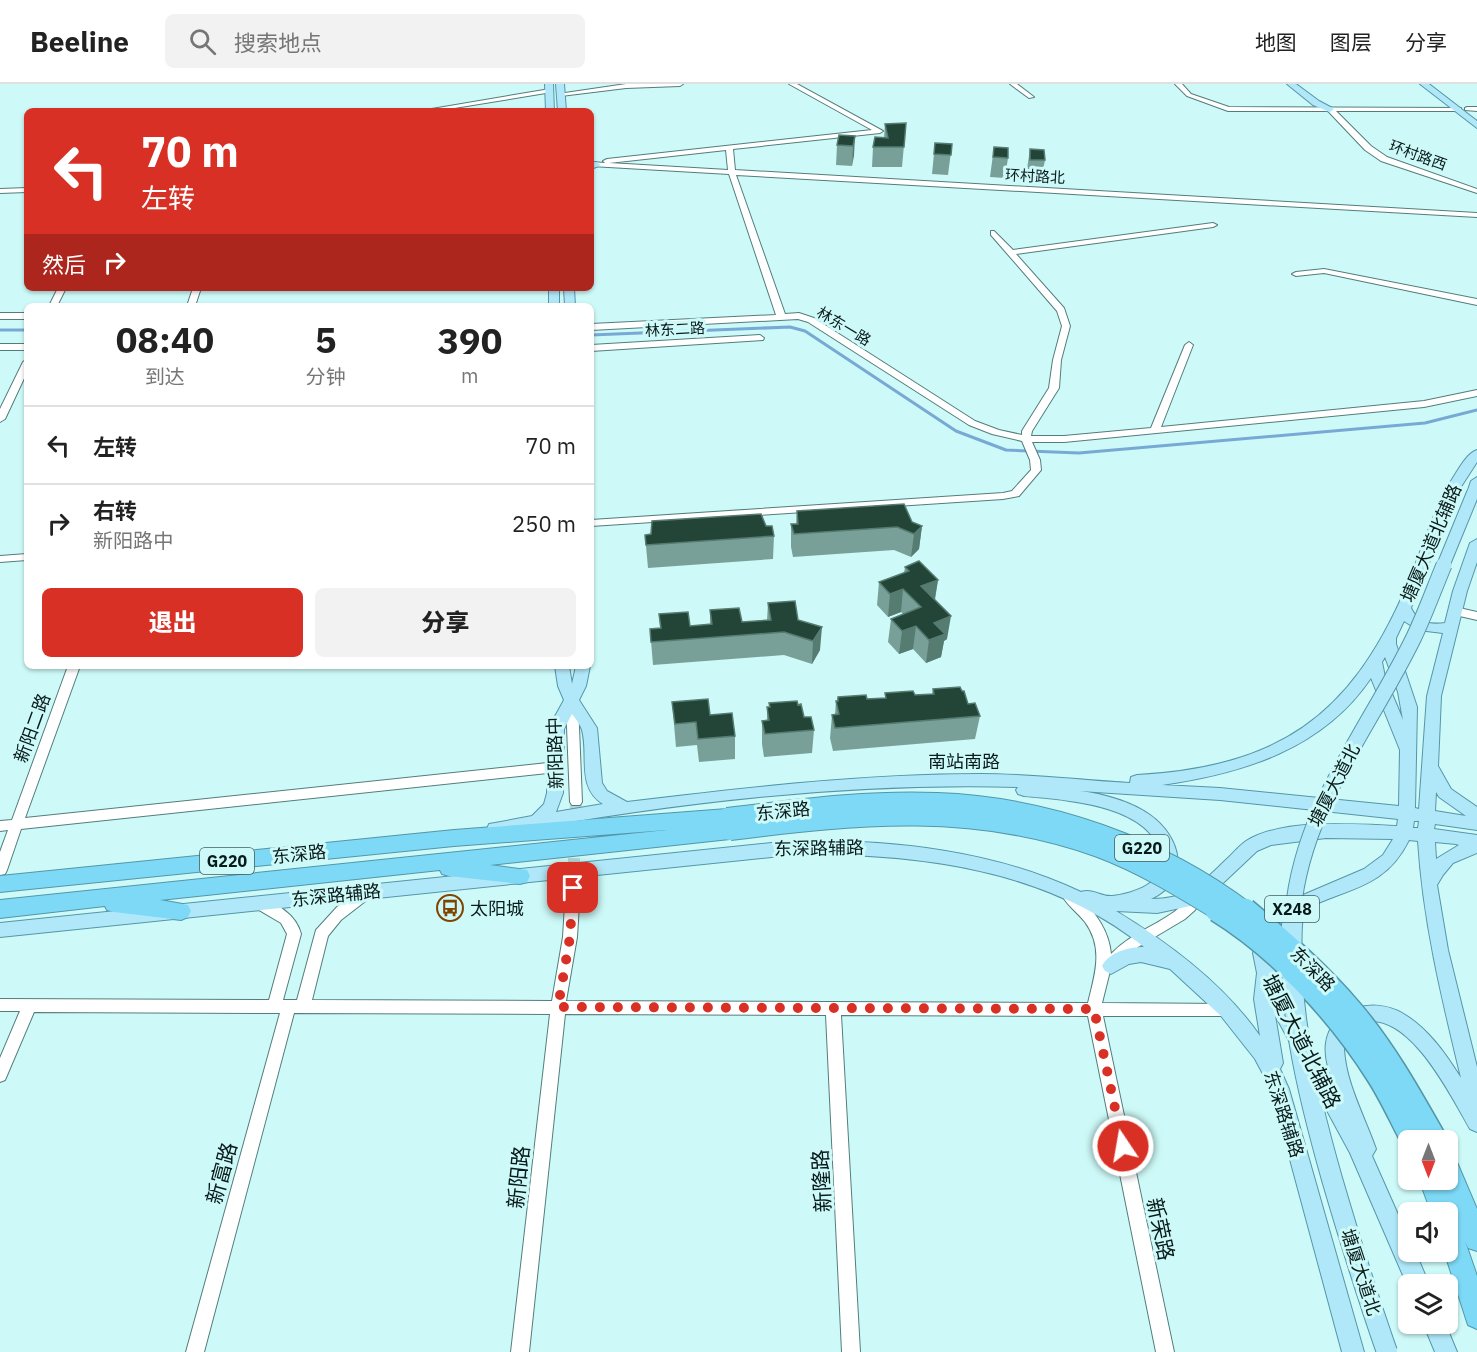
<!DOCTYPE html>
<html lang="zh">
<head>
<meta charset="utf-8">
<style>
  body { margin:0; font-family:"IBM Plex Sans","Noto Sans SC",sans-serif; background:#f2f2f2; color:#222; height:100vh; display:flex; flex-direction:column; font-size:22px; white-space:nowrap }
  * { box-sizing:border-box; margin:0 }
  p { font-size:20px; color:#767676 }
  .icon { flex:none; width:33px; height:33px; fill:none; stroke:currentColor; stroke-width:2; stroke-linecap:round; stroke-linejoin:round }
  .map { position:relative; flex:1; overflow:hidden }
  .drawer { position:absolute; left:24px; top:219px; width:570px; height:366px; display:flex; flex-direction:column; background:#fff; border-radius:9px; box-shadow:0 2px 4px #0004 }
  .drawer>* { flex:none }
  .guide { position:absolute; left:24px; top:24px; width:570px; height:183px; border-radius:9px; box-shadow:0 2px 4px #0004; background:#d93025; color:#fff; overflow:hidden }
  .needle { width:39px; rotate:180deg }
  .tools { position:absolute; left:1398px; top:1046px; display:grid; gap:12px }
  .tools a { display:grid; place-items:center; width:60px; height:60px; border-radius:9px; background:#fff; box-shadow:0 2px 4px #0004; font-size:30px }
  .pin { position:absolute; display:grid; place-items:center; width:51px; height:51px; color:#fff; margin:-26px; border-radius:12px; box-shadow:0 3px 9px #0006 }
  .me { position:absolute; width:66px; margin:-33px; rotate:348deg; stroke-linejoin:round; filter:drop-shadow(0 0 4px #0008) }
  .turn { display:flex; align-items:center; gap:21px; height:126px; padding:0 18px; font-size:27px }
  .turn .icon { width:78px; height:78px; stroke-width:2.5 }
  .turn b { display:block; font-size:42px; line-height:51px }
  .then { display:flex; align-items:center; height:57px; padding:0 18px; background:#0003; gap:12px; font-size:22px }
  .eta { display:flex; justify-content:space-evenly; align-items:center; height:102px; text-align:center }
  .eta b { font-size:36px; font-weight:800; line-height:42px }
  .button { display:flex; gap:12px; margin-top:auto; padding:12px 18px }
  .button a { flex:1; height:69px; border-radius:9px; background:#d93025; color:#fff; font-size:24px; font-weight:800; line-height:69px; text-align:center }
  .button a+a { background:#f2f2f2; color:#222 }
  ul { padding:0; list-style:none }
  li { display:flex; align-items:center; gap:18px; height:78px; padding:0 18px; border-top:2px solid #e0e0e0 }
  li div { flex:1 }
  li b { display:block; font-size:22px }
  li em { font-style:normal }
  header { display:flex; align-items:center; gap:36px; box-sizing:border-box; height:84px; padding:0 30px; background:#fff; border-bottom:2px solid #e0e0e0 }
  header strong { font-size:28px }
  nav { display:flex; gap:33px; margin-inline-start:auto; font-size:21px }
  .search { width:420px; height:54px; background:#f2f2f2; display:flex; align-items:center; gap:15px; box-sizing:border-box; padding:0 21px; border-radius:9px; color:#767676; font-size:22px }
  .map>svg:first-child { display:block }
  .lines { fill:none; stroke-linecap:round; stroke-linejoin:round }
  .stream { stroke:#78a9d5; stroke-width:3 }
  .minor-tunnel { stroke:#b0d8d7; stroke-width:12; stroke-dasharray:12 6; stroke-linecap:butt }
  .minor-casing { stroke:#537d7b; stroke-width:2 }
  .major-casing { stroke:#5496a8; stroke-width:2 }
  .highway-casing { stroke:#5496a8; stroke-width:2 }
  .minor { fill:#fff; fill-rule:evenodd }
  .major { fill:#b1e8f9; fill-rule:evenodd }
  .highway { fill:#7dd9f5; fill-rule:evenodd }
  .major-bridge-far2-casing { stroke:#5496a8; stroke-width:14; stroke-linecap:butt }
  .major-bridge-far1-casing { stroke:#5496a8; stroke-width:17; stroke-linecap:butt }
  .major-bridge-casing { stroke:#5496a8; stroke-width:22; stroke-linecap:butt }
  .highway-bridge-far1-casing { stroke:#5496a8; stroke-width:20; stroke-linecap:butt }
  .highway-bridge-casing { stroke:#5496a8; stroke-width:26; stroke-linecap:butt }
  .major-bridge-far2 { stroke:#b1e8f9; stroke-width:12 }
  .major-bridge-far1 { stroke:#b1e8f9; stroke-width:15 }
  .major-bridge { stroke:#b1e8f9; stroke-width:20 }
  .highway-bridge-far1 { stroke:#7dd9f5; stroke-width:18 }
  .highway-bridge { stroke:#7dd9f5; stroke-width:23 }
  .wall { fill:#78a098 }
  .shaded-wall { fill:#567b71 }
  .building { fill:#234537; stroke:#567b71; stroke-width:1.5 }
  .route { stroke:#d93025; stroke-width:10; stroke-dasharray:0 18 }
  .labels { text-anchor:middle; dominant-baseline:central; stroke-width:6; stroke-linejoin:round; paint-order:stroke }
  .far-street-label { font-size:15px; fill:#091a1a; stroke:#cdfaf8 }
  .shield { fill:#cdfaf8; stroke:#445d5d; stroke-width:1.5 }
  .shield-label { font-size:16px; font-weight:bold; fill:#091a1a }
  .street-label { font-size:18px; fill:#091a1a; stroke:#cdfaf8 }
  .poi-label { font-size:18px; fill:#091a1a; stroke:#cdfaf8; text-anchor:start }
  .near-street-label { font-size:21px; fill:#091a1a; stroke:#cdfaf8 }
</style>
</head>
<body>
<header>
<strong>Beeline</strong>
<div class="search"><svg class="icon" aria-label="search" viewBox="0 0 24 24"><circle cx="10" cy="10" r="6"/><path d="M15 15l6 6"/></svg>搜索地点</div>
<nav><a>地图</a><a>图层</a><a>分享</a></nav>
</header>
<div class="map">
<svg width="1477" height="1268" viewBox="0 0 1477 1268">
  <rect width="100%" height="100%" fill="#cdfaf8"/>
  <g class="lines">
    <!-- stream -->
    <path class="stream" d="M0 246H27
      M591 251 790 243 805 247 956 347 1006 366 1079 369 1425 339 1477 326"/>
    <!-- minor-tunnel -->
    <path class="minor-tunnel" d="M573 804 576 718"/>
    <defs>
      <path id="minor" d="M626 0H683L680 2 626 4 561 12 558 10Z
        M789 0H797L883 47 880 49 733 65 735 86 1477 129V133L736 91 785 230 799 229 814 234 975 337 999 346 1022 351V347L1049 304 1053 276 1062 242 1057 227 991 151V147H994L1013 166 1213 139 1217 141 1213 143 1016 170 1064 224 1070 242 1061 276 1059 304 1032 347 1031 352H1064L1151 344 1185 261 1189 258 1193 261 1161 343 1424 317 1477 306V312L1424 323 1064 358H1032L1040 376 1041 386 1019 412 1003 415 591 442V436L1003 409 1012 407 1031 386 1030 376 1022 357 992 350 969 341 808 238 798 235 591 246V240L776 231 729 90 591 82V78L605 79 603 77 607 75 872 46ZM726 66 728 86 609 79Z
        M1010 0H1017L1034 13 1029 14Z
        M1175 0H1182L1191 10 1229 23 1461 24V26L1459 27H1336L1371 62 1387 73 1477 105V109L1381 77 1365 66 1328 27H1228L1187 12Z
        M550 5 552 6V8L436 27H420Z
        M1467 23H1477V27L1465 26V24Z
        M27 104V108L0 109V105Z
        M1324 185 1477 215V221L1324 189 1296 192 1292 190 1296 188Z
        M58 204H66L57 222H49Z
        M193 204H201L195 222H187Z
        M0 229H27V235H0Z
        M760 251 764 254 763 256 591 267V261Z
        M0 260H27V266H0Z
        M27 275V288L5 335 0 338V325L23 278Z
        M27 470V476L0 478V472Z
        M1455 523 1477 528V536L1451 530 1449 527 1451 524Z
        M68 582H80L25 734 557 678 561 680 563 683 561 686 557 688 21 745 7 786 5 790 0 791V768L8 746 0 747V737L12 736Z
        M572 614 578 618 582 718 580 721H572L570 718 566 618Z
        M573 798 578 800 580 804 577 853 566 917 1088 919C1095 890 1104 864 1085 838 1078 829 1068 822 1063 813L1065 809 1070 807 1075 809C1093 825 1109 845 1111 870 1129 851 1153 843 1174 828 1183 822 1191 804 1203 808L1205 812 1195 826 1185 835 1138 863 1118 882 1111 883 1102 919 1227 920 1232 921 1234 926 1232 931 1227 932H1103L1174 1268H1156L1088 932 841 931 860 1268H842L826 931 565 930 529 1268H511L550 930 294 929 204 1268H186L280 929 34 928 5 996 0 998V974L20 927H0V915L269 916 287 850 281 839 254 823 252 819 254 815 259 813C277 820 296 830 301 850L283 916H297L316 846 337 823 367 802 372 804 374 808 372 812 341 836 328 852 312 916 552 917 563 853 566 804 568 800Z"/>
      <path id="major" d="M545 0H553L554 27H546Z
        M556 0H564L566 27H558Z
        M1287 0H1296L1319 17 1334 25 1330 28 1313 21Z
        M1420 0H1429L1477 37V44Z
        M591 79 596 78 601 81 591 85Z
        M549 204H559V222H549Z
        M564 204H574L575 222H565Z
        M1477 366V378L1457 409 1411 524C1418 539 1430 541 1445 539L1453 507 1470 459 1477 455V478L1467 507 1441 612 1438 682 1451 705 1477 723V746L1435 740 1434 745 1477 751V769L1453 779 1443 791 1437 801 1448 866 1477 983V1048L1470 1045C1451 1012 1408 923 1360 939 1349 943 1344 955 1344 965 1346 1000 1365 1033 1376 1065L1372 1072 1408 1153V1167H1415L1429 1200H1408V1203L1350 1069 1275 931 1283 979 1280 985 1289 1005 1364 1268H1342L1271 1005 1255 975 1221 932 1170 885 1141 878 1129 880 1111 890 1105 887 1102 882C1109 868 1129 863 1144 863 1047 785 921 770 801 770L0 853V839L801 756C898 757 992 766 1081 808 1092 804 1101 813 1112 812 1122 811 1138 807 1147 801 1159 794 1164 784 1161 770 1149 720 1065 716 1024 712L1018 710 1016 706 1018 703C843 698 666 720 495 751L489 750 487 745 489 740 495 739 532 732 544 720 547 709 548 645 564 616 558 602 555 582H569L572 600 576 582H590L586 602 579 616 597 644 602 699 607 707 627 718C744 704 862 690 980 690 1031 690 1080 696 1130 699L1131 693 1137 691C1278 683 1350 633 1405 506 1422 467 1433 424 1456 389 1461 381 1468 369 1477 366ZM1404 537 1418 546 1443 549 1427 612 1419 725 1415 724 1417 623 1396 560V554ZM1385 573 1398 608 1403 636 1385 593 1382 578ZM1371 594 1400 666 1399 722 1220 704 1162 701C1244 689 1323 665 1371 594ZM572 630C575 634 580 640 582 646 589 672 576 703 603 720L556 728 563 709 564 645ZM1080 707 1220 716 1398 735 1397 742C1354 740 1283 734 1246 757 1240 761 1234 768 1229 773 1202 798 1191 815 1151 815 1192 796 1181 753 1150 731 1130 717 1103 710 1080 707ZM1436 708 1439 713 1466 732 1435 727ZM1414 737H1419L1418 744H1413ZM1326 754 1393 755 1383 771 1364 785 1296 814 1277 825 1262 841 1253 869 1257 889 1254 915 1260 952C1224 900 1169 859 1116 827L1157 829 1190 822 1204 817 1257 767 1271 761ZM1409 756 1418 757C1423 838 1442 915 1461 994 1445 969 1428 944 1402 929 1374 913 1331 923 1326 959 1324 972 1329 987 1333 1000 1313 966 1259 889 1276 851 1285 830 1316 820 1336 812 1370 800 1392 790 1409 756ZM1435 758 1456 760 1459 761 1436 775Z
        M1477 393V412H1469L1467 409 1471 397Z
        M1423 1239H1445L1457 1268H1435Z"/>
      <path id="highway" d="M727 725 734 728 737 733 730 739 737 742 740 747 737 752 730 755 490 781 527 786 530 792 527 798 520 800 449 792 442 790 440 786 160 816 188 821 191 827 188 833 181 836 114 828 107 826 105 822 0 834V816L667 746 454 762 0 808V792L454 746Z
        M1448 1072 1456 1076 1477 1125V1167L1468 1164 1465 1157 1477 1192V1245L1468 1241 1444 1167H1448V1128H1431L1419 1095H1448Z"/>
    </defs>
    <!-- minor casing -->
    <use href="#minor" class="minor-casing"/>
    <!-- major casing -->
    <use href="#major" class="major-casing"/>
    <!-- highway casing -->
    <use href="#highway" class="highway-casing"/>
    <!-- minor -->
    <use href="#minor" class="minor"/>
    <!-- major -->
    <use href="#major" class="major"/>
    <!-- highway -->
    <use href="#highway" class="highway"/>
    <defs>
      <path id="major-bridge-far2" d="M1443 482 1473 409"/>
      <path id="major-bridge-far1" d="M1293 828C1302 724 1370 644 1414 553 1425 530 1434 505 1444 481"/>
      <path id="major-bridge" d="M1293 826C1285 918 1307 1007 1332 1095 1349 1153 1367 1211 1387 1268"/>
      <path id="highway-bridge-far1" d="M727 733C796 725 866 715 937 718 1046 722 1159 761 1247 828
        M730 747C859 731 974 719 1099 764 1142 780 1181 804 1220 828"/>
      <path id="highway-bridge" d="M1217 826C1280 865 1339 929 1378 991 1391 1011 1401 1034 1413 1056
        M1245 826C1283 858 1320 890 1352 928 1385 967 1410 1012 1435 1056"/>
    </defs>
    <!-- major-bridge-far2 casing -->
    <use href="#major-bridge-far2" class="major-bridge-far2-casing"/>
    <!-- major-bridge-far1 casing -->
    <use href="#major-bridge-far1" class="major-bridge-far1-casing"/>
    <!-- major-bridge casing -->
    <use href="#major-bridge" class="major-bridge-casing"/>
    <!-- highway-bridge-far1 casing -->
    <use href="#highway-bridge-far1" class="highway-bridge-far1-casing"/>
    <!-- highway-bridge casing -->
    <use href="#highway-bridge" class="highway-bridge-casing"/>
    <!-- major-bridge-far2 -->
    <use href="#major-bridge-far2" class="major-bridge-far2"/>
    <!-- major-bridge-far1 -->
    <use href="#major-bridge-far1" class="major-bridge-far1"/>
    <!-- major-bridge -->
    <use href="#major-bridge" class="major-bridge"/>
    <!-- highway-bridge-far1 -->
    <use href="#highway-bridge-far1" class="highway-bridge-far1"/>
    <!-- highway-bridge -->
    <use href="#highway-bridge" class="highway-bridge"/>
  </g>
  <!-- wall -->
  <path class="wall" d="M906 39 902 83H872L873 63 884 54 885 40Z
    M855 52 852 82 836 81 837 61Z
    M935 59 952 60 948 91 932 90Z
    M994 63 1008 74 1005 94 990 93Z
    M1030 65 1045 76 1041 97 1027 96V85Z
    M797 427 912 438 922 442 919 465 911 473 894 466 793 473 791 463V440H796Z
    M766 442 774 452 773 475 648 484 645 451Z
    M905 483 938 496 935 516 947 555 944 557 941 573 926 579 913 565 899 570 888 558 891 535 903 530 901 528 888 533 877 521 879 498 904 489Z
    M768 519 798 536 820 566 812 580 784 571 653 581 650 545 660 544 659 530 690 542 710 540V526L742 538 767 536Z
    M933 605 962 607 968 620 980 632 975 655 833 667 830 654 832 631H835L836 617H837L838 613 867 615 885 614V609L915 611 932 610Z
    M672 618 710 631 735 652V675L699 678 697 661 676 663Z
    M769 619 798 621 804 633 814 646 812 669 764 673 762 660V637L767 636V623H769Z"/>
  <!-- shaded-wall -->
  <path class="shaded-wall" d="M855 52 854 72 852 82 853 62Z
    M922 442 919 465 911 473 914 450Z
    M938 496 934 519 921 523V502Z
    M903 505 901 528 888 533 890 510Z
    M951 532 947 555 944 557 941 573 926 579 929 556 934 539Z
    M916 542 913 565 899 570 902 547Z
    M822 543 820 566 812 580 813 557Z"/>
  <!-- building -->
  <path class="building" d="M906 39 904 63H873L875 53 888 54 885 40Z
    M839 51 855 52 853 62 837 61Z
    M935 59 952 60 951 71 934 70Z
    M994 63 1008 64V74L993 73Z
    M1030 65 1044 66 1045 76H1030Z
    M904 420 912 438 922 442 914 450 897 443 794 450 791 440H798L797 427Z
    M761 430 766 442H772L774 452 646 461 645 451 651 450 652 437Z
    M919 477 938 496 921 502 951 532 934 539 945 550 929 556 916 542 902 547 891 535 921 523 903 505 890 510 879 498 909 487 905 483Z
    M795 517 798 536 822 543 813 557 784 548 651 558 650 545 661 544 659 530 688 528 690 542 712 540 710 526 739 524 742 538 771 536 768 519Z
    M960 603 962 607H964L968 620 975 619 980 632 835 644 832 631 839 630 836 617H838V613L866 611 867 615 886 614 885 609 913 607 915 611 934 610 933 605Z
    M708 615 710 631 732 629 735 652 698 655 696 638 675 640 672 618Z
    M797 617 798 621 801 620 804 633H811L814 646 765 650 762 637 769 636 767 623H770L769 619Z"/>
  <g class="lines">
    <!-- route -->
    <path class="route" d="M573 804 570 853 558 923 1094 925 1123 1062"/>
  </g>
  <!-- icons -->
  <defs>
    <symbol id="bus-ring" viewBox="-11 -11 22 22"><circle r="9.5" fill="#cdfaf8" stroke="#804400" stroke-width="1.5"/><path d="M-5-6H5V4H4V6H2V4H-2V6H-4V4H-5ZM-3.5-4V0h7V-4ZM-3.5 1.2v1.5H-2V1.2ZM2 1.2v1.5H3.5V1.2Z" fill="#804400"/></symbol>
  </defs>
  <g fill-rule="evenodd">
    <use href="#bus-ring" x="435" y="809" width="30" height="30"/>
  </g>
  <g class="labels">
    <!-- far-street labels -->
    <g class="far-street-label">
      <text transform="translate(1418 71) rotate(20)">环村路西</text>
      <text transform="translate(1035 92) rotate(3)">环村路北</text>
      <text transform="translate(844 242) rotate(31)">林东一路</text>
      <text transform="translate(675 245) rotate(-3)">林东二路</text>
    </g>
    <!-- shield labels -->
    <g class="shield">
      <rect x="1115" y="751" width="54" height="26" rx="4.5"/>
      <rect x="200" y="764" width="54" height="26" rx="4.5"/>
      <rect x="1265" y="812" width="54" height="26" rx="4.5"/>
    </g>
    <g class="shield-label">
      <text x="1142" y="764">G220</text>
      <text x="227" y="777">G220</text>
      <text x="1292" y="825">X248</text>
    </g>
    <!-- street labels -->
    <g class="street-label">
      <text transform="translate(1431 459) rotate(-67)">塘厦大道北辅路</text>
      <text transform="translate(32 644) rotate(-70)">新阳二路</text>
      <text transform="translate(555 669) rotate(-92)">新阳路中</text>
      <text x="964" y="677">南站南路</text>
      <text transform="translate(1334 701) rotate(-63)">塘厦大道北</text>
      <text transform="translate(783 727) rotate(-6)">东深路</text>
      <text transform="translate(819 764) rotate(-1)">东深路辅路</text>
      <text transform="translate(299 770) rotate(-6)">东深路</text>
      <text transform="translate(336 811) rotate(-6)">东深路辅路</text>
      <text transform="translate(1313 885) rotate(45)">东深路</text>
      <text transform="translate(1284 1030) rotate(72)">东深路辅路</text>
      <text transform="translate(1361 1188) rotate(72)">塘厦大道北</text>
    </g>
    <!-- poi labels -->
    <g class="poi-label">
      <text x="470" y="824">太阳城</text>
    </g>
    <!-- near-street labels -->
    <g class="near-street-label">
      <text transform="translate(1302 957) rotate(63)">塘厦大道北辅路</text>
      <text transform="translate(221 1089) rotate(-75)">新富路</text>
      <text transform="translate(518 1093) rotate(-84)">新阳路</text>
      <text transform="translate(821 1097) rotate(-93)">新隆路</text>
      <text transform="translate(1161 1145) rotate(78)">新荣路</text>
    </g>
  </g>
</svg>
<div class="tools">
<a><svg class="needle" viewBox="-14 -14 28 28"><path d="M0-13l5 13h-10z" fill="#e53935"/><path d="M0 13l5-13h-10z" fill="#767676"/></svg></a>
<a><svg class="icon" aria-label="sound" viewBox="0 0 24 24"><path d="M4 9h4l5-4v14l-5-4H4zM17 9q2 3 0 6"/></svg></a>
<a><svg class="icon" aria-label="layers" viewBox="0 0 24 24"><path d="M12 4l9 5-9 5-9-5zM3 14l9 5 9-5"/></svg></a>
</div>
<div class="pin" style="left:573px;top:804px;background:#d93025"><svg class="icon" aria-label="arrive" viewBox="0 0 24 24"><path d="M6 21V4h12l-3 4 3 4H6"/></svg></div>
<svg class="me" style="left:1123px;top:1062px" viewBox="-20 -20 40 40"><circle r="17" fill="#d93025" stroke="#fff" stroke-width="3"/><path d="M0-11L8 9 0 5-8 9z" fill="#fff"/></svg>
<div class="guide">
<div class="turn"><svg class="icon" aria-label="left" viewBox="0 0 24 24"><path d="M17 20v-9H6M10 6l-5 5 5 5"/></svg><div><b>70 m</b>左转</div></div>
<div class="then">然后<svg class="icon" aria-label="right" viewBox="0 0 24 24"><path d="M7 20v-9h11M14 6l5 5-5 5"/></svg></div>
</div>
<section class="drawer">
<div class="eta">
<div><b>08:40</b><p>到达</p></div>
<div><b>5</b><p>分钟</p></div>
<div><b>390</b><p>m</p></div>
</div>
<ul>
<li><svg class="icon" aria-label="left" viewBox="0 0 24 24"><path d="M17 20v-9H6M10 6l-5 5 5 5"/></svg><div><b>左转</b></div><em>70 m</em></li>
<li><svg class="icon" aria-label="right" viewBox="0 0 24 24"><path d="M7 20v-9h11M14 6l5 5-5 5"/></svg><div><b>右转</b><p>新阳路中</p></div><em>250 m</em></li>
</ul>
<div class="button"><a>退出</a><a>分享</a></div>
</section>
</div>
</body>
</html>
